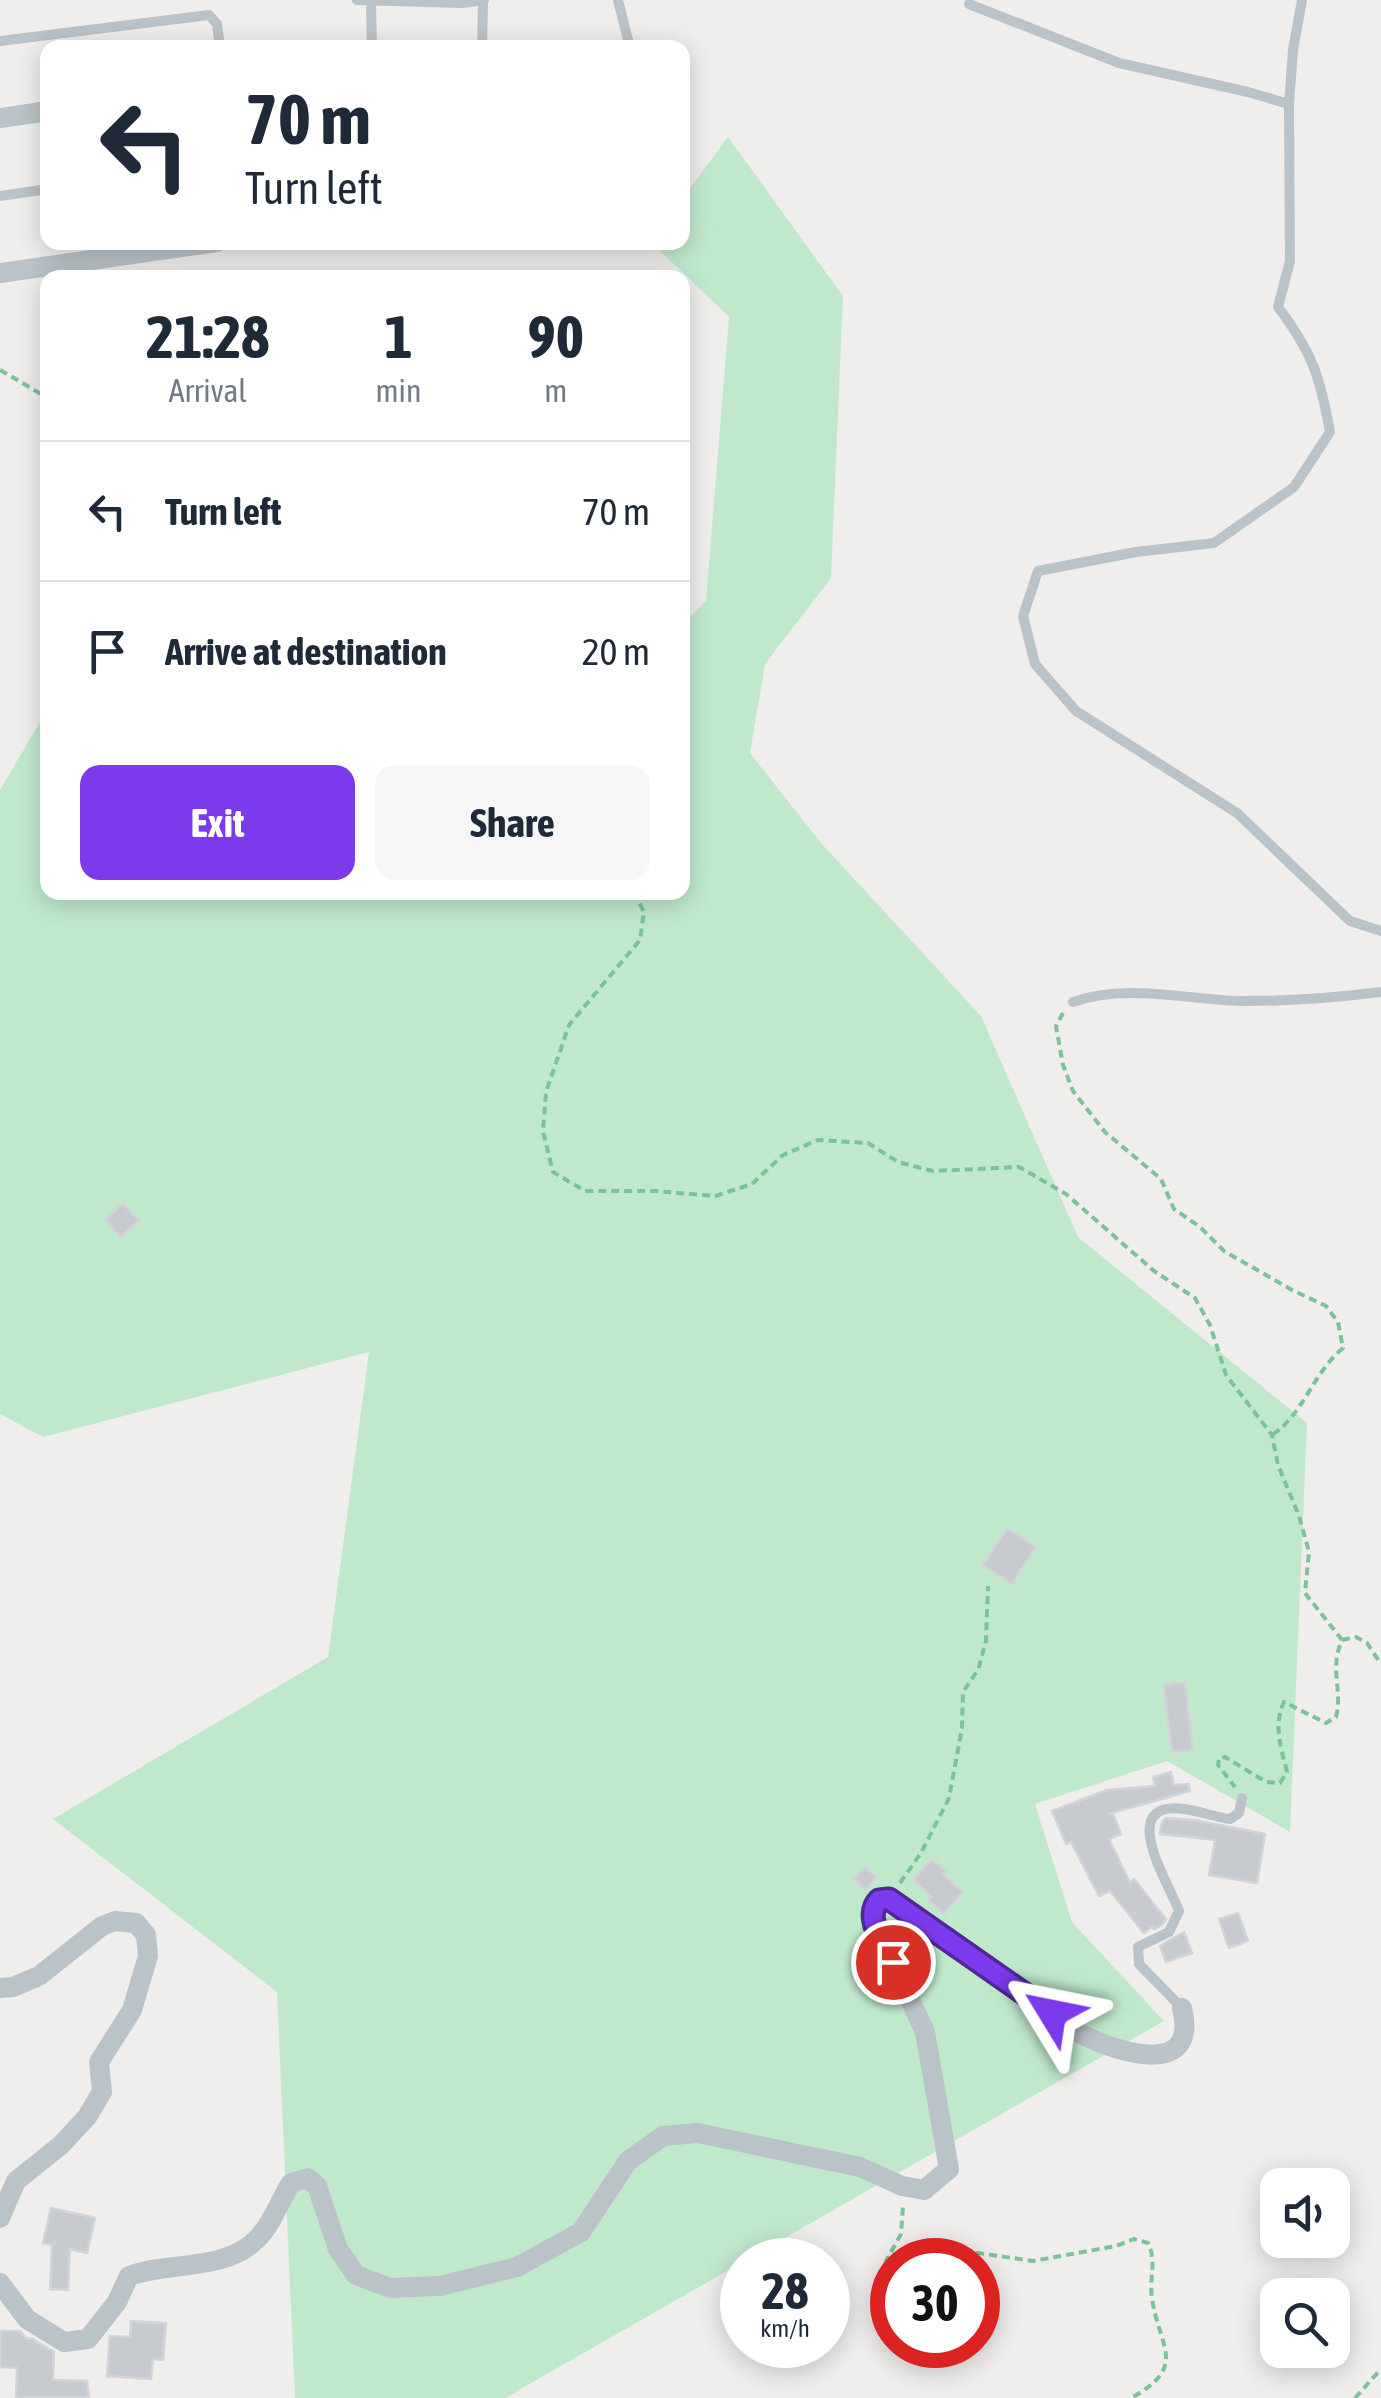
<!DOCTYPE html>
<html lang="en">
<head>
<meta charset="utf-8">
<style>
  body { margin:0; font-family:"Asap Condensed",sans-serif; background:#f6f6f7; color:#1f2937; height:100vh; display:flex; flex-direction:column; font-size:38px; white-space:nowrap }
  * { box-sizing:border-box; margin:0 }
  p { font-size:32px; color:#747a83 }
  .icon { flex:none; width:55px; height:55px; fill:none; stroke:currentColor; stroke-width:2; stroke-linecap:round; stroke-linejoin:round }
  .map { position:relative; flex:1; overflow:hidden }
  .drawer { position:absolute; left:40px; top:270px; width:650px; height:630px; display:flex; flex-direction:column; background:#fff; border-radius:20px; box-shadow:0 5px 25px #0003 }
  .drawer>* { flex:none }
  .hud { position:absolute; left:40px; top:40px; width:650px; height:210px; border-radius:20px; box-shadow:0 5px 25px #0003; background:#fff; color:#1f2937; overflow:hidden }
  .tools { position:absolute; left:1260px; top:2168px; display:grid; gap:20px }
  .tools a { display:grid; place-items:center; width:90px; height:90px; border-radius:20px; background:#fff; box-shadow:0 5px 25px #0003; font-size:50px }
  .speed { position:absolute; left:720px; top:2238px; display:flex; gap:20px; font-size:50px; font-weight:700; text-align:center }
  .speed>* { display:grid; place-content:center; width:130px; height:130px; border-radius:50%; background:#fff; box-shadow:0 5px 25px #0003; line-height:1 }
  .speed small { font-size:25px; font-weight:400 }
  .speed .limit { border:15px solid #d22; background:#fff; color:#111 }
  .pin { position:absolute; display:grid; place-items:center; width:85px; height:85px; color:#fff; margin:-42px; border:5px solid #fff; border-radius:50%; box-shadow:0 2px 10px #0007 }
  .me { position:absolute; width:110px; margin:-55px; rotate:305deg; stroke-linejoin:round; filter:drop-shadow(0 0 8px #0008) }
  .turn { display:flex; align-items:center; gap:35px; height:210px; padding:0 40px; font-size:45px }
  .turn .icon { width:130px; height:130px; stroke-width:2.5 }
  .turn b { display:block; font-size:70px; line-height:85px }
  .eta { display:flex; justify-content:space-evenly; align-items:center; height:170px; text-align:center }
  .eta b { font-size:60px; font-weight:700; line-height:70px }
  .action { display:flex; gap:20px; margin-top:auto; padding:20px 40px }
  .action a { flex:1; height:115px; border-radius:20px; background:#7c3aed; color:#fff; font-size:40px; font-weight:700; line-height:115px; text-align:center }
  .action a+a { background:#f6f6f7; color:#1f2937 }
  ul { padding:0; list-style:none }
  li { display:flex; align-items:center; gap:30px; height:140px; padding:0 40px; border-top:2px solid #e0e1e3 }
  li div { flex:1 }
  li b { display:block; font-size:38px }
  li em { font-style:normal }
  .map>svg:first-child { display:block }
  .green { fill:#c0e9cc }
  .building { fill:#c7cbcf; stroke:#d2d4d8; stroke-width:2.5 }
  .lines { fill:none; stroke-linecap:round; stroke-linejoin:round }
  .path { stroke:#7cc399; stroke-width:4; stroke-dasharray:8 5; stroke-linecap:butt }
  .service { stroke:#bac3c8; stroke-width:10 }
  .minor { stroke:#bac3c8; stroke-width:20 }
  .route-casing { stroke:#51269a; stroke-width:25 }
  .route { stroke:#7c3aed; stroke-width:18 }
</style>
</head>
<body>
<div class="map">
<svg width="1381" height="2398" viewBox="0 0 1381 2398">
  <rect width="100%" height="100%" fill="#f0eded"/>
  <!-- green -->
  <path class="green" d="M728 137 843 296 831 578 765 664 750 753 821 843 981 1016 1078 1237 1307 1423 1290 1832 1167 1761 1035 1804 1072 1922 1164 2021 505 2398H295L277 1992 53 1819 328 1657 369 1352 43 1437 0 1414V790L47 710 48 892H682L683 624 706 601 729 317 652 243 682 242 683 198Z"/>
  <!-- building -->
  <path class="building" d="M123 1203 139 1221 121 1237 105 1220Z
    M1007 1528 1036 1547 1012 1584 983 1565Z
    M1185 1682 1193 1750 1172 1752 1163 1685Z
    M1171 1772 1174 1785 1189 1784 1190 1791 1108 1814H1113L1121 1834 1109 1839 1130 1883 1134 1879 1166 1919 1162 1925 1154 1929 1153 1926 1144 1933 1110 1891 1099 1896 1071 1842 1066 1844 1052 1811 1107 1790 1155 1786 1153 1777Z
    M1166 1818 1195 1820 1265 1834 1257 1883 1209 1875 1215 1840 1160 1834 1162 1822Z
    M932 1859 946 1871 943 1874 963 1892 944 1914 928 1900 931 1897 913 1880Z
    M865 1867 877 1877 865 1889 854 1879Z
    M1238 1913 1248 1941 1229 1948 1219 1919Z
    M1184 1932 1192 1953 1166 1962 1160 1946Z
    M51 2208 95 2218 87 2253 70 2249 68 2290 50 2289 52 2245 43 2243Z
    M131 2321 166 2323 163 2360 153 2359 151 2379 107 2376 110 2336 130 2337Z
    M0 2331H20L26 2338 32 2339 54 2352 53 2380 87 2381 89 2398H16L17 2368 0 2367Z"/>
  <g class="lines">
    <!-- path -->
    <path class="path" d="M0 370 48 398
      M634 892 644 912 640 940 569 1025 546 1092 543 1132 553 1172 585 1191H655L715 1196 752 1184 783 1155 818 1140 868 1143 898 1162 933 1171 1019 1167 1066 1194 1154 1271 1195 1298 1210 1325 1226 1375 1272 1435 1278 1465 1299 1516 1309 1552 1305 1593 1342 1640C1329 1669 1343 1690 1336 1717L1326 1723 1284 1702C1273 1725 1281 1748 1287 1772L1280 1783 1266 1782 1225 1757 1219 1758 1218 1765 1235 1787
      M1063 1013 1056 1026 1063 1065 1073 1091 1105 1132 1161 1179 1174 1209 1200 1227 1224 1251 1292 1290 1326 1306 1338 1322 1343 1348C1312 1374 1304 1414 1272 1435
      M1342 1640 1356 1637 1367 1643 1381 1664
      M900 1883 921 1853 949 1798 962 1728 963 1692 978 1670 986 1641 988 1586
      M912 2260 934 2254 978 2253 1033 2261 1116 2246 1134 2239 1148 2243C1157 2261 1149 2279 1152 2298 1159 2348 1189 2366 1131 2398
      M892 2273 886 2270V2261L901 2234 903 2206
      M1355 2398 1381 2369"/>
    <!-- service -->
    <path class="service" d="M357 0 462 3 484 0
      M618 0 630 48
      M371 3 372 48
      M969 4 1119 63 1248 92 1289 104 1290 261 1278 307C1312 352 1320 376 1330 432L1294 487 1214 543 1136 552 1038 571 1023 616 1035 664 1076 711 1237 813 1350 921 1381 931
      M0 41 209 15 217 24 220 48
      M482 48 483 2
      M1289 104 1293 50 1302 0
      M0 196 48 189
      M1073 1002C1126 983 1187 1000 1242 1001 1289 1001 1335 998 1381 992
      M1182 2008 1139 1964 1138 1947 1169 1932 1179 1911C1171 1887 1114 1800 1184 1809 1200 1811 1214 1817 1230 1819L1239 1813 1242 1798"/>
    <!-- minor -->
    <path class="minor" d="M0 118 48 111
      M0 273 217 242
      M0 1988 13 1987 39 1976 102 1926 115 1921 136 1923 146 1935 148 1956 132 2010 99 2062 102 2092 87 2117 61 2145 16 2181 0 2218
      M0 2283 27 2319 64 2342 88 2339 117 2302 129 2276C169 2261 226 2272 258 2238 272 2224 280 2200 291 2183L308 2178 317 2186 338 2249 356 2275 390 2288 440 2286 517 2267 581 2232 628 2161 663 2136 698 2133 860 2167 902 2186 924 2190 949 2169 925 2032 871 1915 873 1905 879 1900 889 1899C933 1930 977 1961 1022 1992 1042 2006 1063 2025 1085 2036 1122 2054 1199 2077 1182 2008"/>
  </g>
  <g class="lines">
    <defs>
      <path id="route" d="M893 1962C884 1944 863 1917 879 1900L889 1899 1052 2013"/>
    </defs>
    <!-- route casing -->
    <use href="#route" class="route-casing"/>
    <!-- route -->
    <use href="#route" class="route"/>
  </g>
</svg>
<div class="tools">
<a><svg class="icon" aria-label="sound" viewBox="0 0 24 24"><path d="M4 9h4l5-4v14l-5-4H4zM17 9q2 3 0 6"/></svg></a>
<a><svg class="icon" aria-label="search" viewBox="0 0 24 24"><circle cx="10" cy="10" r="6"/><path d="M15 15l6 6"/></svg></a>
</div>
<div class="speed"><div>28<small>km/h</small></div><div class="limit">30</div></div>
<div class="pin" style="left:893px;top:1962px;background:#d93025"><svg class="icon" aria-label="arrive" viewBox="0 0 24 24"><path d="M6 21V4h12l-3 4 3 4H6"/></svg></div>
<svg class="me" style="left:1052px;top:2013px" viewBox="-20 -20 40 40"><path d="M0-17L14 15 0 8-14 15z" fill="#7c3aed" stroke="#fff" stroke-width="4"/></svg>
<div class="hud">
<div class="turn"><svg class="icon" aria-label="left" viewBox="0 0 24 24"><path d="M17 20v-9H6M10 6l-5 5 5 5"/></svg><div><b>70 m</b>Turn left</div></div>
</div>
<section class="drawer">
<div class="eta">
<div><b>21:28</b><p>Arrival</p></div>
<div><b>1</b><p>min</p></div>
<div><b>90</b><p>m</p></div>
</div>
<ul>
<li><svg class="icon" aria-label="left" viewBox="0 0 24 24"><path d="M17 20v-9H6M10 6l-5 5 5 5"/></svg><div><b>Turn left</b></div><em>70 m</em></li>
<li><svg class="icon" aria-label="arrive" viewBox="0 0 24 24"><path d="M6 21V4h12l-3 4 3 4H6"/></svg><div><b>Arrive at destination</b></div><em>20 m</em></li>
</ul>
<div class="action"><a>Exit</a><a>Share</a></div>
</section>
</div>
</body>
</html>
